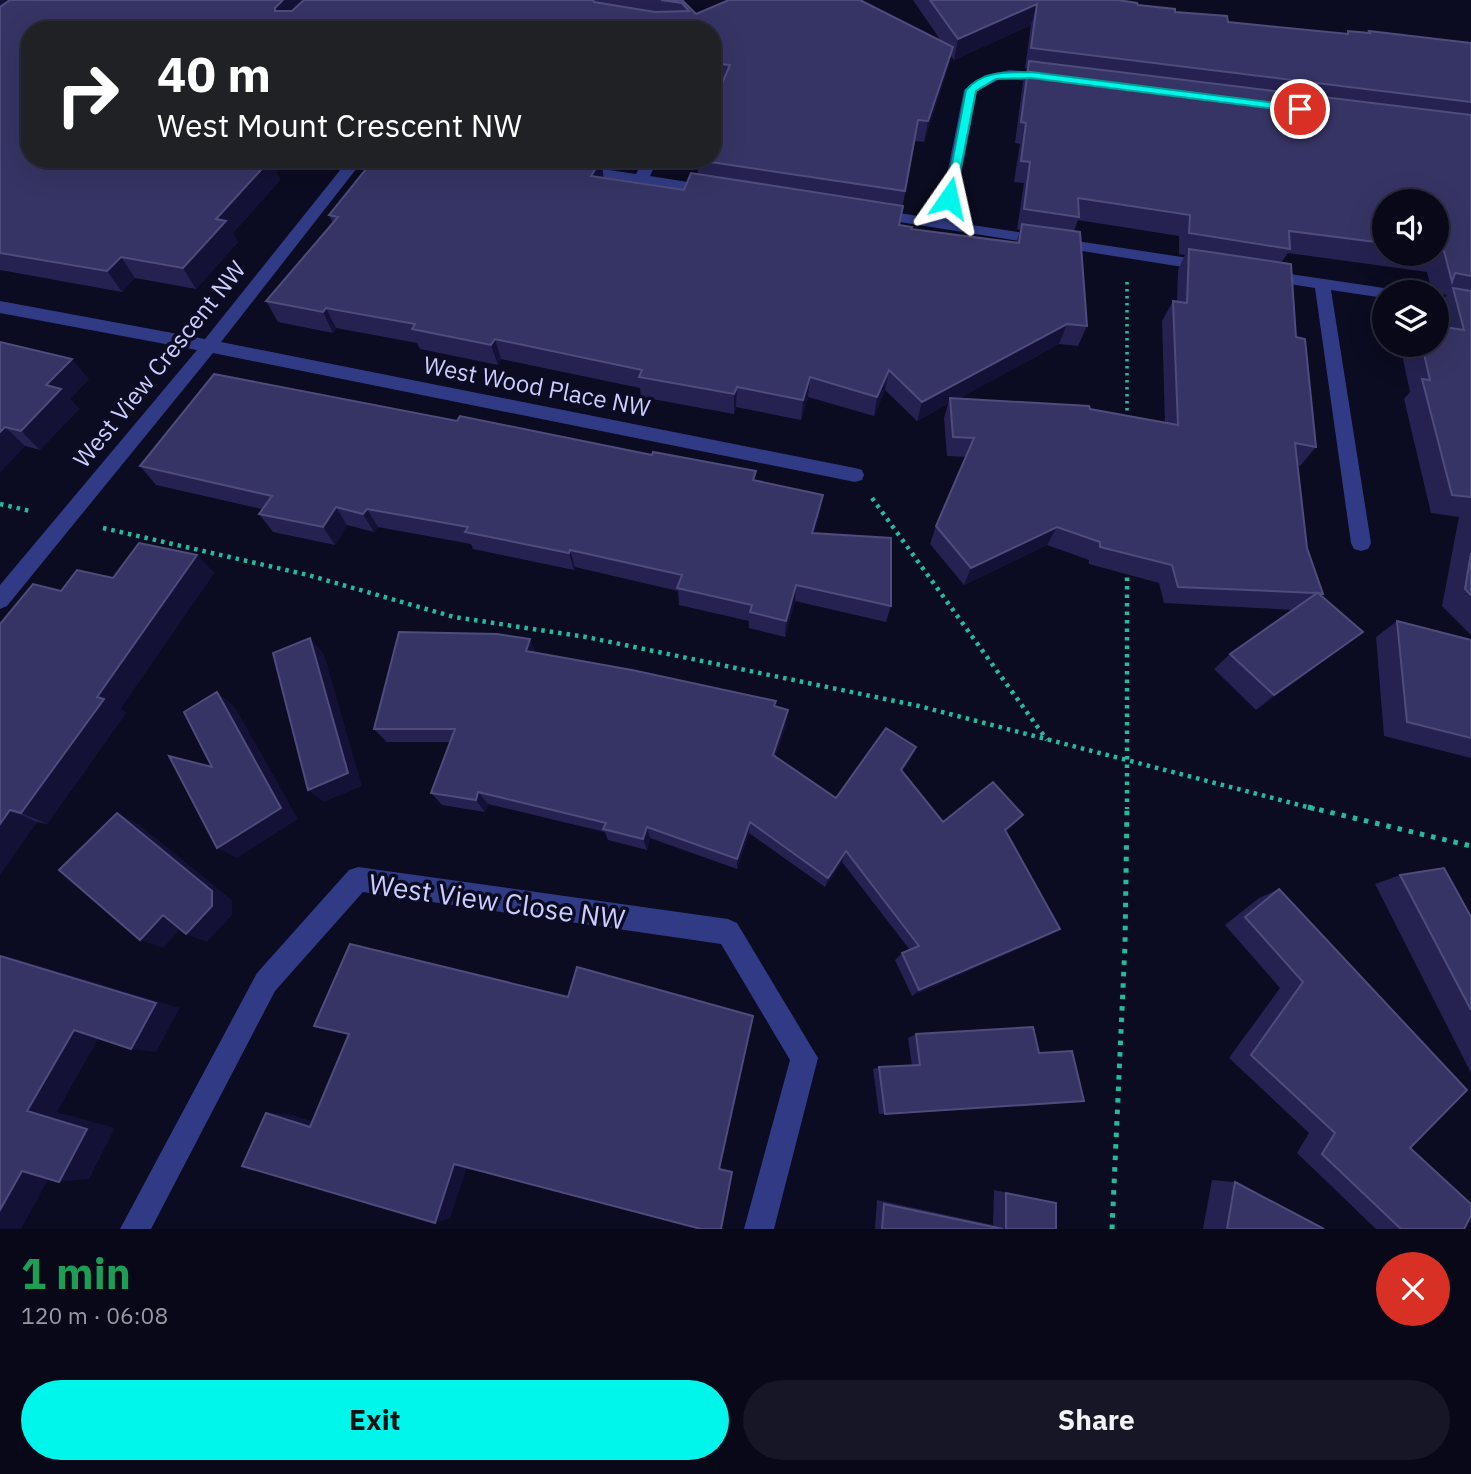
<!DOCTYPE html>
<html lang="en">
<head>
<meta charset="utf-8">
<style>
  body { margin:0; font-family:"IBM Plex Sans",sans-serif; background:#161626; color:#f1f3f6; height:100vh; display:flex; flex-direction:column; font-size:26px; white-space:nowrap }
  * { box-sizing:border-box; margin:0 }
  p { font-size:23px; color:#989aa2 }
  .icon { flex:none; width:38px; height:38px; fill:none; stroke:currentColor; stroke-width:2; stroke-linecap:round; stroke-linejoin:round }
  .map { position:relative; height:1229px; overflow:hidden }
  .sheet { display:flex; flex-direction:column; background:#080819; flex:1 }
  .sheet>* { flex:none }
  .guide { position:absolute; left:21px; top:21px; width:700px; height:147px; border-radius:28px; box-shadow:0 7px 28px #0002,0 0 0 2px #292938; background:#202124; color:#fff; overflow:hidden }
  .buttons { position:absolute; left:1372px; top:189px; display:grid; gap:14px }
  .buttons a { display:grid; place-items:center; width:77px; height:77px; border-radius:50%; background:#080819; box-shadow:0 7px 28px #0002,0 0 0 2px #292938; font-size:35px }
  .pin { position:absolute; display:grid; place-items:center; width:60px; height:60px; color:#fff; margin:-30px; border:4px solid #fff; border-radius:50%; box-shadow:0 2px 7px #0007 }
  .me { position:absolute; width:77px; margin:-38px; rotate:11deg; stroke-linejoin:round; filter:drop-shadow(0 0 5px #0008) }
  .turn { display:flex; align-items:center; gap:24px; height:147px; padding:0 21px; font-size:32px }
  .turn .icon { width:91px; height:91px; stroke-width:2.5 }
  .turn b { display:block; font-size:49px; line-height:60px }
  .round { display:grid; place-items:center; flex:none; width:74px; height:74px; border-radius:37px; background:#161626 }
  .overview { display:flex; align-items:center; justify-content:space-between; height:119px; padding:0 21px }
  h1 { font-size:42px; font-weight:800; line-height:52px; color:#1e9e55 }
  .primary-button { display:flex; gap:14px; margin-top:auto; padding:14px 21px }
  .primary-button a { flex:1; height:80px; border-radius:42px; background:#00f6ea; color:#111; font-size:28px; font-weight:800; line-height:80px; text-align:center }
  .primary-button a+a { background:#161626; color:#f1f3f6 }
  .map>svg:first-child { display:block }
  .lines { fill:none; stroke-linecap:round; stroke-linejoin:round }
  .path-far2 { stroke:#22bc9c; stroke-width:3.5; stroke-dasharray:2.5 4.5; stroke-linecap:butt }
  .path-far1 { stroke:#22bc9c; stroke-width:4.5; stroke-dasharray:3.5 5; stroke-linecap:butt }
  .path { stroke:#22bc9c; stroke-width:5; stroke-dasharray:4.5 7; stroke-linecap:butt }
  .minor { fill:#313b85; fill-rule:evenodd }
  .wall { fill:#252251; fill-rule:evenodd }
  .shaded-wall { fill:#131136 }
  .building { fill:#363464; stroke:#4e4c7c; stroke-width:2 }
  .route { fill:#00f6ea; stroke:#00a098; stroke-width:2 }
  .labels { text-anchor:middle; dominant-baseline:central; stroke-width:7; stroke-linejoin:round; paint-order:stroke }
  .street-label { font-size:24px; fill:#cbcdff; stroke:#0b0b21 }
  .near-street-label { font-size:28px; fill:#cbcdff; stroke:#0b0b21 }
</style>
</head>
<body>
<div class="map">
<svg width="1471" height="1229" viewBox="0 0 1471 1229">
  <rect width="100%" height="100%" fill="#0b0b21"/>
  <g class="lines">
    <!-- path-far2 -->
    <path class="path-far2" d="M1127 282V420"/>
    <!-- path-far1 -->
    <path class="path-far1" d="M872 498 1047 740
      M0 504 30 511
      M103 528 308 575 454 617 586 637 919 706 1315 809
      M1127 569V809"/>
    <!-- path -->
    <path class="path" d="M1308 807 1471 846
      M1112 1229 1125 944 1127 807"/>
    <!-- minor -->
    <path class="minor" d="M1010 70 1054 74 1061 78 1054 82 1000 79 977 91 952 222 1208 261 1216 266 1214 270 1208 271 868 217 865 214 873 209 938 219 964 90 985 75Z
      M349 159H364L221 342 855 468 862 470 864 475 862 480 855 482 213 353 7 606 0 609V585L197 350 0 313V301L205 339Z
      M644 159H658L650 176 713 186 720 190 713 194 576 173 569 169 576 165 636 174Z
      M1264 270 1384 288 1392 292H1384V298L1331 290 1371 543 1368 549 1361 551 1354 549 1351 543 1315 288 1258 279 1256 275Z
      M1437 296 1471 301V313L1437 306Z
      M358 867 728 919 737 923 818 1058 774 1229H744L790 1060 721 944 363 892 275 991 151 1229H120L257 973 349 870Z"/>
  </g>
  <!-- wall -->
  <path class="wall" d="M0 0H682L696 14 941 41 913 0H1118L1138 5 1228 22 1346 34 1348 31 1368 33 1369 31 1471 43V635L1442 606 1459 517 1431 513 1404 399 1410 392 1400 345H1437L1440 326 1437 312V307L1447 295 1442 294 1437 300V292H1432L1427 272 1288 253 1281 263 1316 447 1300 466 1298 465 1307 548 1323 594 1321 596 1343 647 1256 710 1214 669 1230 654 1293 610 1164 603 1159 583 1089 564V560L1047 545 964 585 930 544 936 526 966 457 947 456 944 418 948 404 917 421 885 390 874 416 808 397 801 420 736 407 734 414 641 397 640 388 501 359 498 365 420 349 417 343 336 328 333 333 278 322 266 301 333 223 329 215 374 159H615L611 167 602 166 603 178 684 190 698 174 697 159H712V106L721 85 712 84V30H30V159H287L276 172 280 180 233 233 238 242 196 289 135 278 122 292 0 270ZM1031 25 1025 68 1027 69 1023 82 1015 143 1020 144 1014 182 1024 183 1017 229 1020 230 1016 243 911 229 899 225 915 141 924 142 948 68 951 56 954 60ZM1384 201H1437V254H1384ZM1078 220 1179 236V254L1185 255 1178 270 1177 301H1173L1162 321 1165 423 1090 409 958 399 1059 344 1078 346 1087 326 1074 231Z
    M0 342 89 379 70 399 79 409 40 450 25 446 0 472Z
    M140 466 756 481 820 513 814 533 891 606 886 622 795 601 785 637 749 628V621L679 605 678 591 575 567 574 570 473 549 471 544 378 527 374 532 347 525 335 545 273 532 259 514 262 509 156 485Z
    M197 555 214 573 120 709 126 713 47 824 37 822 0 874V624L113 578Z
    M1397 621 1471 640V758L1384 736 1376 637Z
    M536 652 775 706 786 724 775 757 836 798 916 747 910 760 902 772 943 822 1013 826 1006 832 1060 929 1047 936 912 996 895 960 902 953 910 950 842 862 825 887 749 833 737 869 650 838 647 850 608 840 605 832 488 804 485 812 442 805 431 793 450 742H387L374 729Z
    M1400 875 1471 917V1073L1375 884Z
    M1279 889 1410 1148 1464 1229H1376L1297 1153 1309 1133 1229 1058 1280 988 1225 925 1259 898Z
    M916 1034 1039 1053 1084 1101 879 1114 873 1069 879 1067 912 1066 908 1038Z
    M1212 1180 1235 1182 1324 1229H1203Z
    M994 1190 1056 1203V1229H875L877 1200 993 1225Z"/>
  <!-- shaded-wall -->
  <path class="shaded-wall" d="M0 0H29L0 21Z
    M283 0H311L283 28 275 11V8Z
    M1037 4 1031 25 954 60 958 39Z
    M953 47 948 68 924 142 928 121Z
    M260 159H287L276 172 280 180 233 233 238 242 196 289 183 268 216 219Z
    M610 159H615L611 167Z
    M601 160 604 180 591 176Z
    M121 257 135 278 122 292 107 271Z
    M326 308 336 328 333 333 323 312Z
    M1067 324 1059 344 951 403 950 398 948 404 917 421 922 402Z
    M495 339 501 359 498 365 491 345Z
    M72 359 89 379 70 399 79 409 40 450 21 431 46 385Z
    M889 370 885 390 874 416 877 397Z
    M810 377 808 397 801 420 803 400Z
    M737 387 736 407 734 414V394Z
    M5 427 25 446 0 472V432Z
    M823 495 820 513 809 551 812 533Z
    M336 507 347 525 335 545 323 527Z
    M367 509 378 527 374 532 363 514Z
    M1057 527 1047 545 964 585 971 568Z
    M570 550 575 567 574 570 569 553Z
    M197 555 214 573 120 709 126 713 47 824 21 813 97 697Z
    M796 585 795 601 785 637 786 621Z
    M1363 632 1343 647 1256 710 1274 695Z
    M310 638 324 654 362 786 324 802 308 790Z
    M530 639 537 655 526 651Z
    M217 692 235 707 298 819 237 858 217 848Z
    M788 710 786 724 771 768 773 755Z
    M916 747 910 760 895 783 901 770Z
    M478 792 488 804 485 812 476 800Z
    M10 810 37 822 0 874V824Z
    M117 813 140 825 232 900V915L207 942 186 934Z
    M1023 815 1013 826 995 840 1005 830Z
    M750 822 749 833 737 869V859Z
    M647 827 650 838 647 850 643 839Z
    M846 851 842 862 825 887 828 878Z
    M163 915 186 923 163 948 140 940Z
    M1060 929 1047 936 912 996 919 990Z
    M0 955 17 959 180 1008 156 1052 131 1049Z
    M74 1030 101 1034 57 1112 115 1128 89 1179 59 1182 27 1111Z
    M266 1113 289 1114 331 1127H310Z
    M469 1162 450 1218 435 1223 454 1164Z
    M720 1167 732 1170V1172L719 1169Z
    M54 1169 21 1229H0V1210L22 1171Z"/>
  <!-- building -->
  <path class="building" d="M10 0H283L275 8V11H292L304 0H593L594 2 655 12 689 11 682 3 661 0H682L696 14 729 0H860L953 47 928 121 918 120 905 191 697 160 712 159V125L719 108 712 106 730 65 712 63V30H30V159L270 160 216 219 226 221 183 268 121 257 107 271 0 253V7Z
    M930 0H1118L1137 3 1138 5 1175 9V12L1227 16 1228 22 1348 34V31L1370 33 1369 31 1471 43V102L1031 48 1037 4 958 39Z
    M1029 61 1471 115V276L1455 273 1452 282 1444 251H1437V201H1384V243L1289 231 1290 249 1189 233 1190 215 1078 198 1079 217 1024 209 1030 162 1021 161 1026 123 1021 122Z
    M374 159H598L601 160 591 176 684 190 691 173 903 206 899 225 912 227 911 229 1019 243 1022 224 1080 232 1087 326 1067 324 922 402 889 370 877 397 810 377 803 400 737 387 734 394 639 377 642 370 495 339 491 345 412 329 415 324 326 308 323 312 266 301 338 217 329 215Z
    M1189 249 1291 264 1296 337 1305 339 1316 447 1295 443 1307 548 1323 594 1318 593 1363 632 1274 695 1230 654 1317 593 1178 587 1172 565 1100 547V542L1057 527 971 568 936 526 974 438 953 437 950 398 1089 406 1090 409 1178 425 1173 301 1187 303Z
    M1453 288 1471 291V497L1452 495 1422 379 1430 380 1422 345H1437V326L1464 330Z
    M0 342 72 359 46 385 61 389 21 431 5 427 0 432Z
    M214 374 457 421 460 416 652 455 653 452 756 471 753 480 823 495 812 533 891 538V606L796 585 786 621 750 612 752 605 677 588 682 575 570 550 569 553 465 532 468 527 367 509 363 514 336 507 323 527 259 514 272 496 140 466Z
    M139 543 197 555 97 697 104 699 21 813 10 810 0 824V624L33 584 61 591 77 570 113 578Z
    M1471 553V595L1465 589Z
    M1397 621 1471 640V738L1407 722Z
    M399 632 497 634 530 639 526 651 632 670 776 701 774 706 788 710 773 755 836 798 886 728 916 747 901 770 943 822 993 782 1023 815 1005 830 1060 929 919 990 902 953 919 946 846 851 828 878 750 822 737 859 647 827 643 839 603 829 606 823 478 792 476 800 431 793 455 729H374Z
    M310 638 348 773 308 790 273 653Z
    M217 692 281 808 217 848 169 756 212 767 184 712Z
    M117 813 212 891V906L186 934 163 915 140 940 59 870Z
    M1444 868 1471 917V1010L1400 875Z
    M1279 889 1467 1090 1410 1148 1471 1204V1216L1464 1229H1401L1322 1154 1335 1133 1251 1055 1303 982 1245 917Z
    M350 944 568 997 577 967 753 1016 719 1169 732 1172 721 1229H701L454 1164 435 1223 242 1166 266 1113 310 1127 349 1034 314 1026Z
    M0 956 156 1003 131 1049 74 1030 27 1111 87 1129 59 1182 22 1171 0 1210Z
    M1033 1027 1039 1053 1072 1051 1084 1101 885 1114 879 1067 920 1065 916 1034Z
    M1235 1182 1324 1229H1227Z
    M1006 1193 1056 1203V1229H1006Z
    M884 1204 1003 1229H882Z"/>
  <!-- route -->
  <path class="route" d="M1031 72 1300 106 1305 109 1300 112 1031 78 996 79 976 91 955 198 945 200 966 90C983 70 1007 73 1031 72Z"/>
  <g class="labels">
    <!-- street labels -->
    <g class="street-label">
      <text transform="translate(159 364) rotate(-51)">West View Crescent NW</text>
      <text transform="translate(537 386) rotate(11)">West Wood Place NW</text>
    </g>
    <!-- near-street labels -->
    <g class="near-street-label">
      <text transform="translate(497 901) rotate(8)">West View Close NW</text>
    </g>
  </g>
</svg>
<div class="buttons">
<a><svg class="icon" aria-label="sound" viewBox="0 0 24 24"><path d="M4 9h4l5-4v14l-5-4H4zM17 9q2 3 0 6"/></svg></a>
<a><svg class="icon" aria-label="layers" viewBox="0 0 24 24"><path d="M12 4l9 5-9 5-9-5zM3 14l9 5 9-5"/></svg></a>
</div>
<div class="pin" style="left:1300px;top:109px;background:#d93025"><svg class="icon" aria-label="arrive" viewBox="0 0 24 24"><path d="M6 21V4h12l-3 4 3 4H6"/></svg></div>
<svg class="me" style="left:949px;top:198px" viewBox="-20 -20 40 40"><path d="M0-17L14 15 0 8-14 15z" fill="#00f6ea" stroke="#fff" stroke-width="4"/></svg>
<div class="guide">
<div class="turn"><svg class="icon" aria-label="right" viewBox="0 0 24 24"><path d="M7 20v-9h11M14 6l5 5-5 5"/></svg><div><b>40 m</b>West Mount Crescent NW</div></div>
</div>
</div>
<section class="sheet">
<div class="overview"><div><h1>1 min</h1><p>120 m · 06:08</p></div><a class="round" style="background:#d93025;color:#fff"><svg class="icon" aria-label="close" viewBox="0 0 24 24"><path d="M6 6l12 12M18 6L6 18"/></svg></a></div>
<div class="primary-button"><a>Exit</a><a>Share</a></div>
</section>
</body>
</html>
